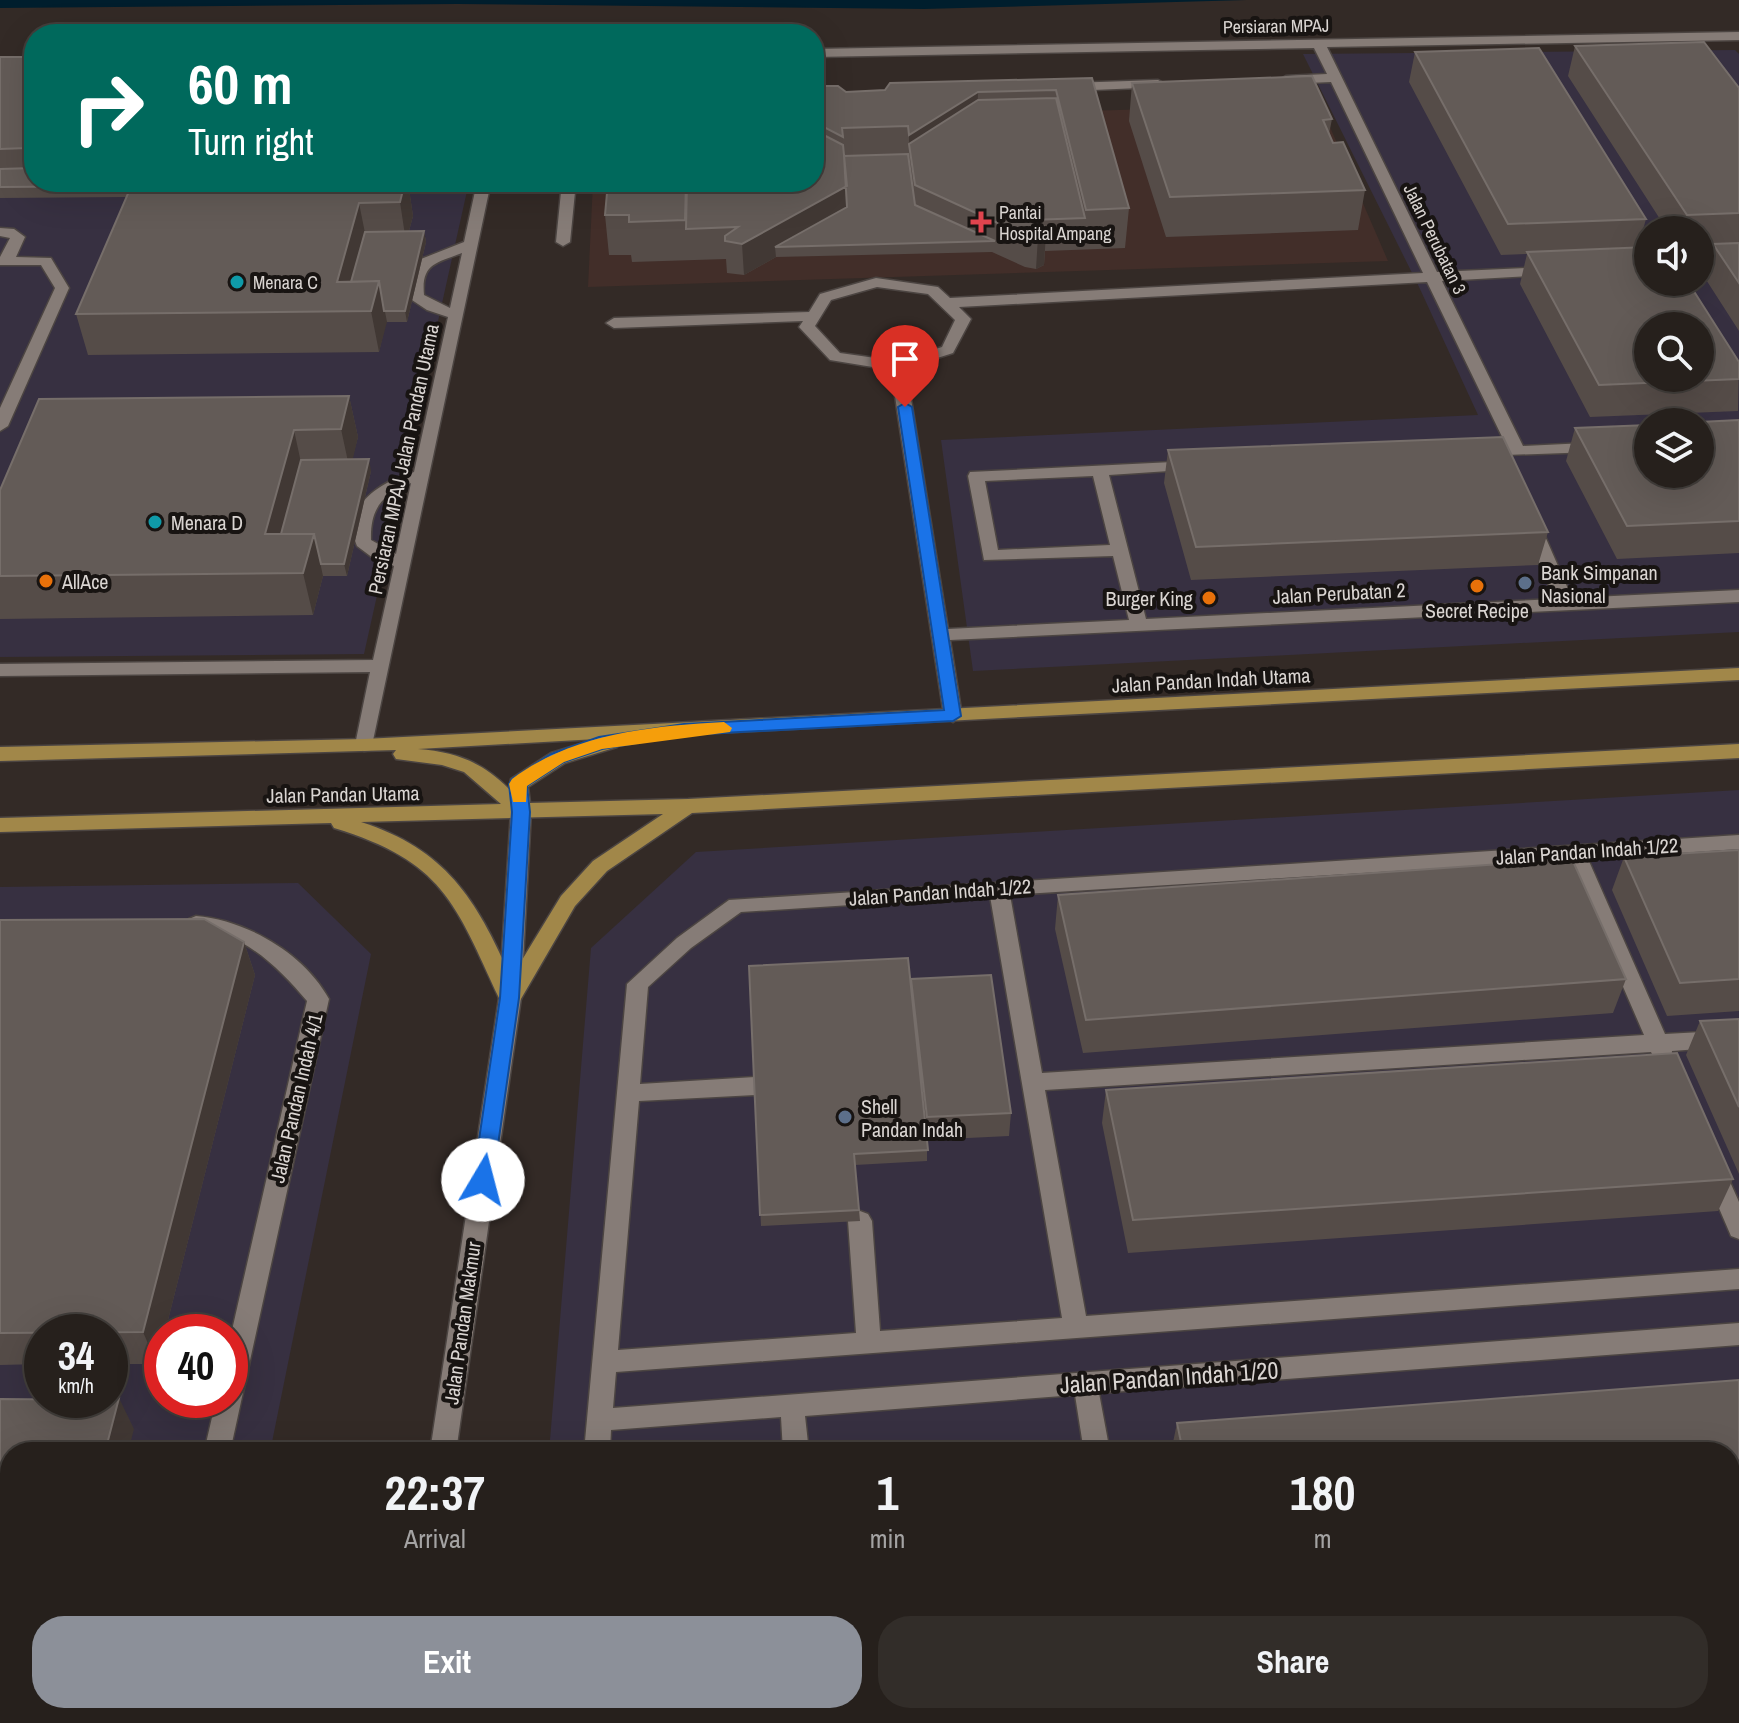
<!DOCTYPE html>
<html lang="en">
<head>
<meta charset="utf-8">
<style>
  body { margin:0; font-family:"Archivo Narrow",sans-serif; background:#322d29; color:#f1f3f6; height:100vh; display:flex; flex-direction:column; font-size:30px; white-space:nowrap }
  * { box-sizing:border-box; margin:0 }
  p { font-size:26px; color:#a4a3a3 }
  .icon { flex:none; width:44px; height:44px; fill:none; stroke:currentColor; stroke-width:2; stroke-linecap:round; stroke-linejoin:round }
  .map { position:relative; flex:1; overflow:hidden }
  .drawer { position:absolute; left:0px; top:1442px; width:1740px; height:282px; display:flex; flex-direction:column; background:#26201c; border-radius:32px 32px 0 0; box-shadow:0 8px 32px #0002,0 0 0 2px #423e3b }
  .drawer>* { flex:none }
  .banner { position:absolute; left:24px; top:24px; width:800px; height:168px; border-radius:32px; box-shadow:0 8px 32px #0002,0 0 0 2px #423e3b; background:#00695c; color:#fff; overflow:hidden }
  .fabs { position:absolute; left:1634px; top:216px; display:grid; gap:16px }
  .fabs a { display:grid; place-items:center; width:80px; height:80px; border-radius:50%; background:#26201c; box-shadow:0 8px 32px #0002,0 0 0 2px #423e3b; font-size:40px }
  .speed { position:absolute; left:24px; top:1314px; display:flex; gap:16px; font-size:40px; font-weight:700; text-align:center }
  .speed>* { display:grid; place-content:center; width:104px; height:104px; border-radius:50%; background:#26201c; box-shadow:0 8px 32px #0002,0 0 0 2px #423e3b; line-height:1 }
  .speed small { font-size:20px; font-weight:400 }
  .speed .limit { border:12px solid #d22; background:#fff; color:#111 }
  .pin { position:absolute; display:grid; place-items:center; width:68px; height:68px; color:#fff; margin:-82px -34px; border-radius:50% 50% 50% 0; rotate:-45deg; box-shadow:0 0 8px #0007 }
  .pin .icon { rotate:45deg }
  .me { position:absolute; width:88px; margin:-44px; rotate:8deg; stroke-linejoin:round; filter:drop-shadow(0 0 6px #0008) }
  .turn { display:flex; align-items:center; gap:28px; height:168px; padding:0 32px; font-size:36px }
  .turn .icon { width:104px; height:104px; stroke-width:2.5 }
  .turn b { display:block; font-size:56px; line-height:68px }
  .eta { display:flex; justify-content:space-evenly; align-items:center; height:136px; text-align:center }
  .eta b { font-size:48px; font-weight:700; line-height:56px }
  .action { display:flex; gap:16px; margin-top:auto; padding:16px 32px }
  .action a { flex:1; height:92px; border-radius:32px; background:#8c9099; color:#fff; font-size:32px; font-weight:700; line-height:92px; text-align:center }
  .action a+a { background:#322d29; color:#f1f3f6 }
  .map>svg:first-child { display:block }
  .commercial { fill:#373041; fill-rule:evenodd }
  .medical { fill:#422e29 }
  .water { fill:#001e2d }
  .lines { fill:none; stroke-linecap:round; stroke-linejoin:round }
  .minor-casing { stroke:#4c4542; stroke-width:3 }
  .major-casing { stroke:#4c4542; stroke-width:3 }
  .minor { fill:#867c77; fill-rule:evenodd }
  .major { fill:#a18749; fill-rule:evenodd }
  .wall { fill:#554c48 }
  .shaded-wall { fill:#413834 }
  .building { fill:#635b57; stroke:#766e6a; stroke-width:2; fill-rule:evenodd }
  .route { fill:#1a73e8; stroke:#114b97; stroke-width:2 }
  .slow { fill:#f59e0b }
  .health-dot { fill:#e0444e; stroke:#181412; stroke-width:3 }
  .culture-dot { fill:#0f9aa8; stroke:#181412; stroke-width:3 }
  .food-dot { fill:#e8710a; stroke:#181412; stroke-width:3 }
  .service-dot { fill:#5c6f8a; stroke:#181412; stroke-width:3 }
  .labels { text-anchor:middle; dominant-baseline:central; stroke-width:8; stroke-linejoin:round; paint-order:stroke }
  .far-street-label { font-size:18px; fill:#dad5d2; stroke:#181412 }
  .far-poi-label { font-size:18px; fill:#dad5d2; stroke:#181412; text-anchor:start }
  .street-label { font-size:20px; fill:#dad5d2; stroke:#181412 }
  .poi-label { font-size:20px; fill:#dad5d2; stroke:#181412; text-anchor:start }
  .near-street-label { font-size:24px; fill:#dad5d2; stroke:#181412 }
</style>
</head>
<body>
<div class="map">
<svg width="1739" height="1723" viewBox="0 0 1739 1723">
  <rect width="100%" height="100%" fill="#332a26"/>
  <!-- commercial -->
  <path class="commercial" d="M1735 50 1739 54V632L973 671 941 440 1478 415 1420 289 1303 54ZM1648 230H1700V282H1648ZM1648 326H1700V378H1648ZM1648 422H1700V474H1648Z
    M0 69 34 182H469L364 654 0 657Z
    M1739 790V1723H527V1714H1730V1452H549L591 948 696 852Z
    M298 883 371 954 270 1452H10V1714H217L215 1723H0V887ZM42 1332H110V1400H42ZM162 1332H230V1400H162Z"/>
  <!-- medical -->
  <path class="medical" d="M1320 104 1388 261 588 287 593 182H814V119Z"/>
  <!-- water -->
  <path class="water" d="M0 0H1247L924 9 457 4 0 8Z"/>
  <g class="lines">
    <defs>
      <path id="minor" d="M1739 32V40L1327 47 1437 272 1548 267 1555 271 1548 275 1442 281 1523 446 1648 440V450L1478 456V450L1507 447 1427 282 959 307 971 319 953 353 906 368 948 629 1129 620 1113 556 984 560 968 476 970 472 1193 461 1201 466 1199 469 1109 475 1146 619 1555 599 1523 527 1532 522 1541 527 1572 598 1739 590V602L950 640 962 716 953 722 944 716 891 370 830 360 799 327 803 321 614 328 606 323 614 318 809 312 820 294 876 278 938 287 950 298 1423 273 1331 82 1286 84 1279 80 1286 76 1327 74 1314 48 814 57V49ZM877 287 928 294 955 320 942 347 897 361 840 353 815 326 831 300ZM1093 476 1110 545 998 550 985 481Z
        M1158 80 1165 84 1163 87 1070 91 1063 87 1070 83Z
        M477 182H491L371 750 364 751 355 745 370 672 0 676V664L373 660 394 566 373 558 357 546C340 506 382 481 414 472L448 317 427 310 412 300 408 279 421 259 464 242ZM462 253 450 308 424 295C421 264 436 263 462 253ZM411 483 396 554 371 540C370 509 382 494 411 483Z
        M562 182H576L570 242 563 246 556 242Z
        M0 228 14 229 25 237 16 257 51 258 69 288 8 426 0 431V408L55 288 41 265H0V257L10 238 0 236Z
        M1739 260V268L1700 269V261Z
        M521 805 531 812 521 998 456 1452H430L499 998 511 812Z
        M1739 835V849L1588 859 1665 1034 1739 1030V1046L1672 1051 1671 1060 1663 1062 1655 1060 1651 1052 1045 1090 1086 1316 1739 1269V1289L616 1372 613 1408 1739 1323V1345L1099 1393 1110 1452H1084L1075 1395 805 1416 809 1452H783L781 1417 611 1430 610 1452H584L627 984 677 938 729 900ZM1568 860 1644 1035 1042 1073 1010 895ZM990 896 1062 1318 880 1331 872 1221 868 1214 860 1211 852 1214 848 1221 856 1333 618 1350 639 1101 755 1095 763 1092 766 1086 763 1080 755 1077 640 1084 648 987 691 948 741 912Z
        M196 916C246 920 304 953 329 999L230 1452H204L216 1400H230V1339L307 1001C285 975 259 948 227 936 214 932 201 933 189 929L186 924 189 919Z
        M1714 1162 1722 1164 1739 1202V1239L1731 1236 1703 1171 1706 1164Z
        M144 1714H172L170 1723H142Z
        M391 1714H419L417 1723H389Z
        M560 1714H588L587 1723H559Z
        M1128 1714H1156L1157 1723H1129Z"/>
      <path id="major" d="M1739 668V680L617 738 619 742 617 747 565 763 528 787 530 803 688 799 1739 744V758L692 813 607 871 575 906 518 1004H502L499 998C455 903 443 861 334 828L331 823 0 832V818L501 804 464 772 442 765 396 759 393 754 396 750 0 761V747L364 739ZM597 739 551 753 511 779 509 789C482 762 456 752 418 749ZM663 814 593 861 561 896 511 978C477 900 446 849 361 822Z"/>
    </defs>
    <!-- minor casing -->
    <use href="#minor" class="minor-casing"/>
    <!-- major casing -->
    <use href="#major" class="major-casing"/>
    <!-- minor -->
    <use href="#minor" class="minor"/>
    <!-- major -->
    <use href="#major" class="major"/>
  </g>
  <!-- wall -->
  <path class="wall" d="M1575 46 1739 88V331L1703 275 1713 245 1700 246V230H1667L1568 76Z
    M1415 52 1646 219 1638 248 1739 362 1738 411 1590 417 1520 284 1527 254 1501 255 1409 82Z
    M0 57H34V182H408L413 216 409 231H424L426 242 407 322H386L379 352 88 355 76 314 127 197 0 198Z
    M1092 78 1129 208 1125 248 1045 251 1044 265 1036 269 1025 267 992 252 776 257 744 275 727 273 726 259 632 262 631 255H609L605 215 814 182V86L846 92Z
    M1132 83 1332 119 1329 134 1333 143 1365 190 1358 230 1166 237 1129 121Z
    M349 396 358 437 352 459 371 471 347 576H323L313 615 0 619V490Z
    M1739 420V553L1617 559 1566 461 1575 428Z
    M1168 450 1548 532 1538 565 1191 580 1164 483Z
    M1739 850V1011L1667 1016 1612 890 1624 857Z
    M1058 895 1626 979 1613 1013 1083 1053 1055 929Z
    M0 920 244 942 255 975 165 1332H162L157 1364H110V1332H42V1364L0 1365Z
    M749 966 911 991V979L1011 1113 1009 1136 927 1140V1161L855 1165 860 1221 761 1226Z
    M1739 1019V1174L1686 1055 1700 1021Z
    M1106 1090 1733 1179 1718 1211 1128 1253 1102 1123Z
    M1739 1380V1617L1730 1618V1452H1171L1177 1423Z
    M740 1714H1086V1719L1025 1723H740Z
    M1213 1714H1730L1739 1723H1215Z"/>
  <!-- shaded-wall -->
  <path class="shaded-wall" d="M978 92 977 131 909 144V174V135Z
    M34 134V173L27 148Z
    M405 182H408L413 216 406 242 400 202Z
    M847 186V218L775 247 776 257 744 275 742 244Z
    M359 203 367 243 348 311 337 282Z
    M424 231 426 242 407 322 405 311Z
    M1046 233 1044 265 1036 269 1038 237Z
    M379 281 387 322 379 352 371 311Z
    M349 396 358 437 350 471 341 429Z
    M294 430 303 472 278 565 265 534Z
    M369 459 371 471 347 576 344 564Z
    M314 534 323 576 313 615 303 573Z
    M244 942 255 975 165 1332H162V1343L157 1364 143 1332Z
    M119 1398 134 1429 128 1452H105Z
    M36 1714H61L59 1723H34Z"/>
  <!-- building -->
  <path class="building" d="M1704 42 1739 88V213L1687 215 1575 46Z
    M1539 48 1646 219 1508 224 1415 52Z
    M0 57H34V134L27 148 0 149Z
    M1312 76 1332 119 1323 120 1333 143 1343 142 1365 190 1170 197 1132 83Z
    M1092 78 1129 208 1086 210 1056 90 978 92 909 135 908 126 842 128 843 137 814 122V86H838L846 92 885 90 890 83Z
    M1056 98 1085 218 1030 220 1045 227 1046 233 1038 237 1026 236 915 185 909 144 978 100Z
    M814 130 843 145 847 186 742 244 725 241V236L738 227 686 229 687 182H814Z
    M908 154 915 205 995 241 775 247 847 207 844 156Z
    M34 166V182H133L132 186 0 187V169L33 168Z
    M133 182H405L400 202 359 203 337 282 379 281 371 311 76 314Z
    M608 182H686L685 220 629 222V215H605Z
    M424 231 405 311H384L379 281 351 282 365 232Z
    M1739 243V283L1713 244Z
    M1648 247V282H1688L1739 362V379L1599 385 1527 252ZM1648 326H1700V378H1648Z
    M349 396 341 429 294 430 265 534H314L303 573 0 576V490L39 399Z
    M1739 420V521L1627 526 1575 428 1648 425V474H1700V422Z
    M1503 437 1548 532 1196 547 1168 450Z
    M369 459 344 564H321L314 534H281L301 460Z
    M1739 850V979L1680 983 1624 857Z
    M1572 859 1626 979 1086 1020 1058 895Z
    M204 919 244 942 143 1332 0 1333V920Z
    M908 958 928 1150 854 1154 859 1210 760 1215 749 966Z
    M991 975 1011 1113 927 1117 911 979Z
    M1739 1019V1107L1700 1021Z
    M1677 1053 1733 1179 1133 1220 1106 1090Z
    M1739 1380V1590L1730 1591V1452H1183L1177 1423Z
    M110 1398H119L105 1452H10V1714H36L34 1723H0V1399L110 1400Z
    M1739 1627V1723H1229L1227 1714H1730V1628Z
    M740 1714H1007L1008 1723H740Z"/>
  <!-- route -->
  <path class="route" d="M905 403 912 407 961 716 953 721 684 735 602 749 564 762 527 786 530 812 519 998 493 1180 490 1186 483 1188 476 1186 473 1180 500 998 512 812 509 784 512 779 551 754 599 737 684 724 944 710 898 407Z"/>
  <!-- slow -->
  <path class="slow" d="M724 722 732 728 730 732 602 749 564 762 527 786 526 802H513L509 784 512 779C572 734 650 726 724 722Z"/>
  <!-- markers -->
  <path class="health-dot" d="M977 210h8v8h8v8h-8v8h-8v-8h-8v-8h8z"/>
  <g class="culture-dot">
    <circle cx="237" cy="282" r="8"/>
    <circle cx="155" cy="522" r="8"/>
  </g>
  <g class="food-dot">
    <circle cx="46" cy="581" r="8"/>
    <circle cx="1477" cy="586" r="8"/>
    <circle cx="1209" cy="598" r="8"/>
  </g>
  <g class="service-dot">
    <circle cx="1525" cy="583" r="8"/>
    <circle cx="845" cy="1117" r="8"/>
  </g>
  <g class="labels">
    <!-- far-street labels -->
    <g class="far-street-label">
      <text transform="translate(1276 26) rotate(-1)">Persiaran MPAJ</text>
      <text transform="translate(1435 239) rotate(64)">Jalan Perubatan 3</text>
    </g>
    <!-- far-poi labels -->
    <g class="far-poi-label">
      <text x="999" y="212">Pantai<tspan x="999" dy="21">Hospital Ampang</tspan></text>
      <text x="253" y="282">Menara C</text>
    </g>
    <!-- street labels -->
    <g class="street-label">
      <text transform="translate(403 459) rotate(-78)">Persiaran MPAJ Jalan Pandan Utama</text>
      <text transform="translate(1339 593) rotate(-3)">Jalan Perubatan 2</text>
      <text transform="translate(1211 680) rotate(-3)">Jalan Pandan Indah Utama</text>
      <text transform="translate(343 794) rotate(-1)">Jalan Pandan Utama</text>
      <text transform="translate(1587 851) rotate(-4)">Jalan Pandan Indah 1/22</text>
      <text transform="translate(940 892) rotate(-4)">Jalan Pandan Indah 1/22</text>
      <text transform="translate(296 1098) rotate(-77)">Jalan Pandan Indah 4/1</text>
      <text transform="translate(462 1323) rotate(-82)">Jalan Pandan Makmur</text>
    </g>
    <!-- poi labels -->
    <g class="poi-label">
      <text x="171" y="522">Menara D</text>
      <text x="1541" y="572">Bank Simpanan<tspan x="1541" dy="23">Nasional</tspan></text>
      <text x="62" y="581">AllAce</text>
      <text x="1193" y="598" text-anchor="end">Burger King</text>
      <text x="1477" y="610" text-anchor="middle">Secret Recipe</text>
      <text x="861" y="1106">Shell<tspan x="861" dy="23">Pandan Indah</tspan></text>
    </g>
    <!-- near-street labels -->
    <g class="near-street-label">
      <text transform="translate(1169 1377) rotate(-4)">Jalan Pandan Indah 1/20</text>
    </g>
  </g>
</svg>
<div class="fabs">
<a><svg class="icon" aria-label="sound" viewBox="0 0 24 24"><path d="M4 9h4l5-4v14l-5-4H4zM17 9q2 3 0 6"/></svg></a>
<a><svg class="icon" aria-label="search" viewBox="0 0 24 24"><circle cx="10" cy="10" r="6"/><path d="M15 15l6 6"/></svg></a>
<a><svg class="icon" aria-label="layers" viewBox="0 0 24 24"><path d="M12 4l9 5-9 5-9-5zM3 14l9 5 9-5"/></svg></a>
</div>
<div class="speed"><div>34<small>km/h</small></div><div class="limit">40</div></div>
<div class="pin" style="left:905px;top:407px;background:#d93025"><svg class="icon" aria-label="arrive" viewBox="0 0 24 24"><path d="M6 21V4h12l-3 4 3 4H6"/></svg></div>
<svg class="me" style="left:483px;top:1180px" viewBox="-20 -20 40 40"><circle r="19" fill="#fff"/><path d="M0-13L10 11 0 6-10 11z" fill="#1a73e8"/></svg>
<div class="banner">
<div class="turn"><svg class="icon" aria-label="right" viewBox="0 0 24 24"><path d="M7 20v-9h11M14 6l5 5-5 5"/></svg><div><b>60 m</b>Turn right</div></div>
</div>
<section class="drawer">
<div class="eta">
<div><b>22:37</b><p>Arrival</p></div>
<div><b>1</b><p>min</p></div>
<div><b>180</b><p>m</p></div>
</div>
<div class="action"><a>Exit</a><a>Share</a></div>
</section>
</div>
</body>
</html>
